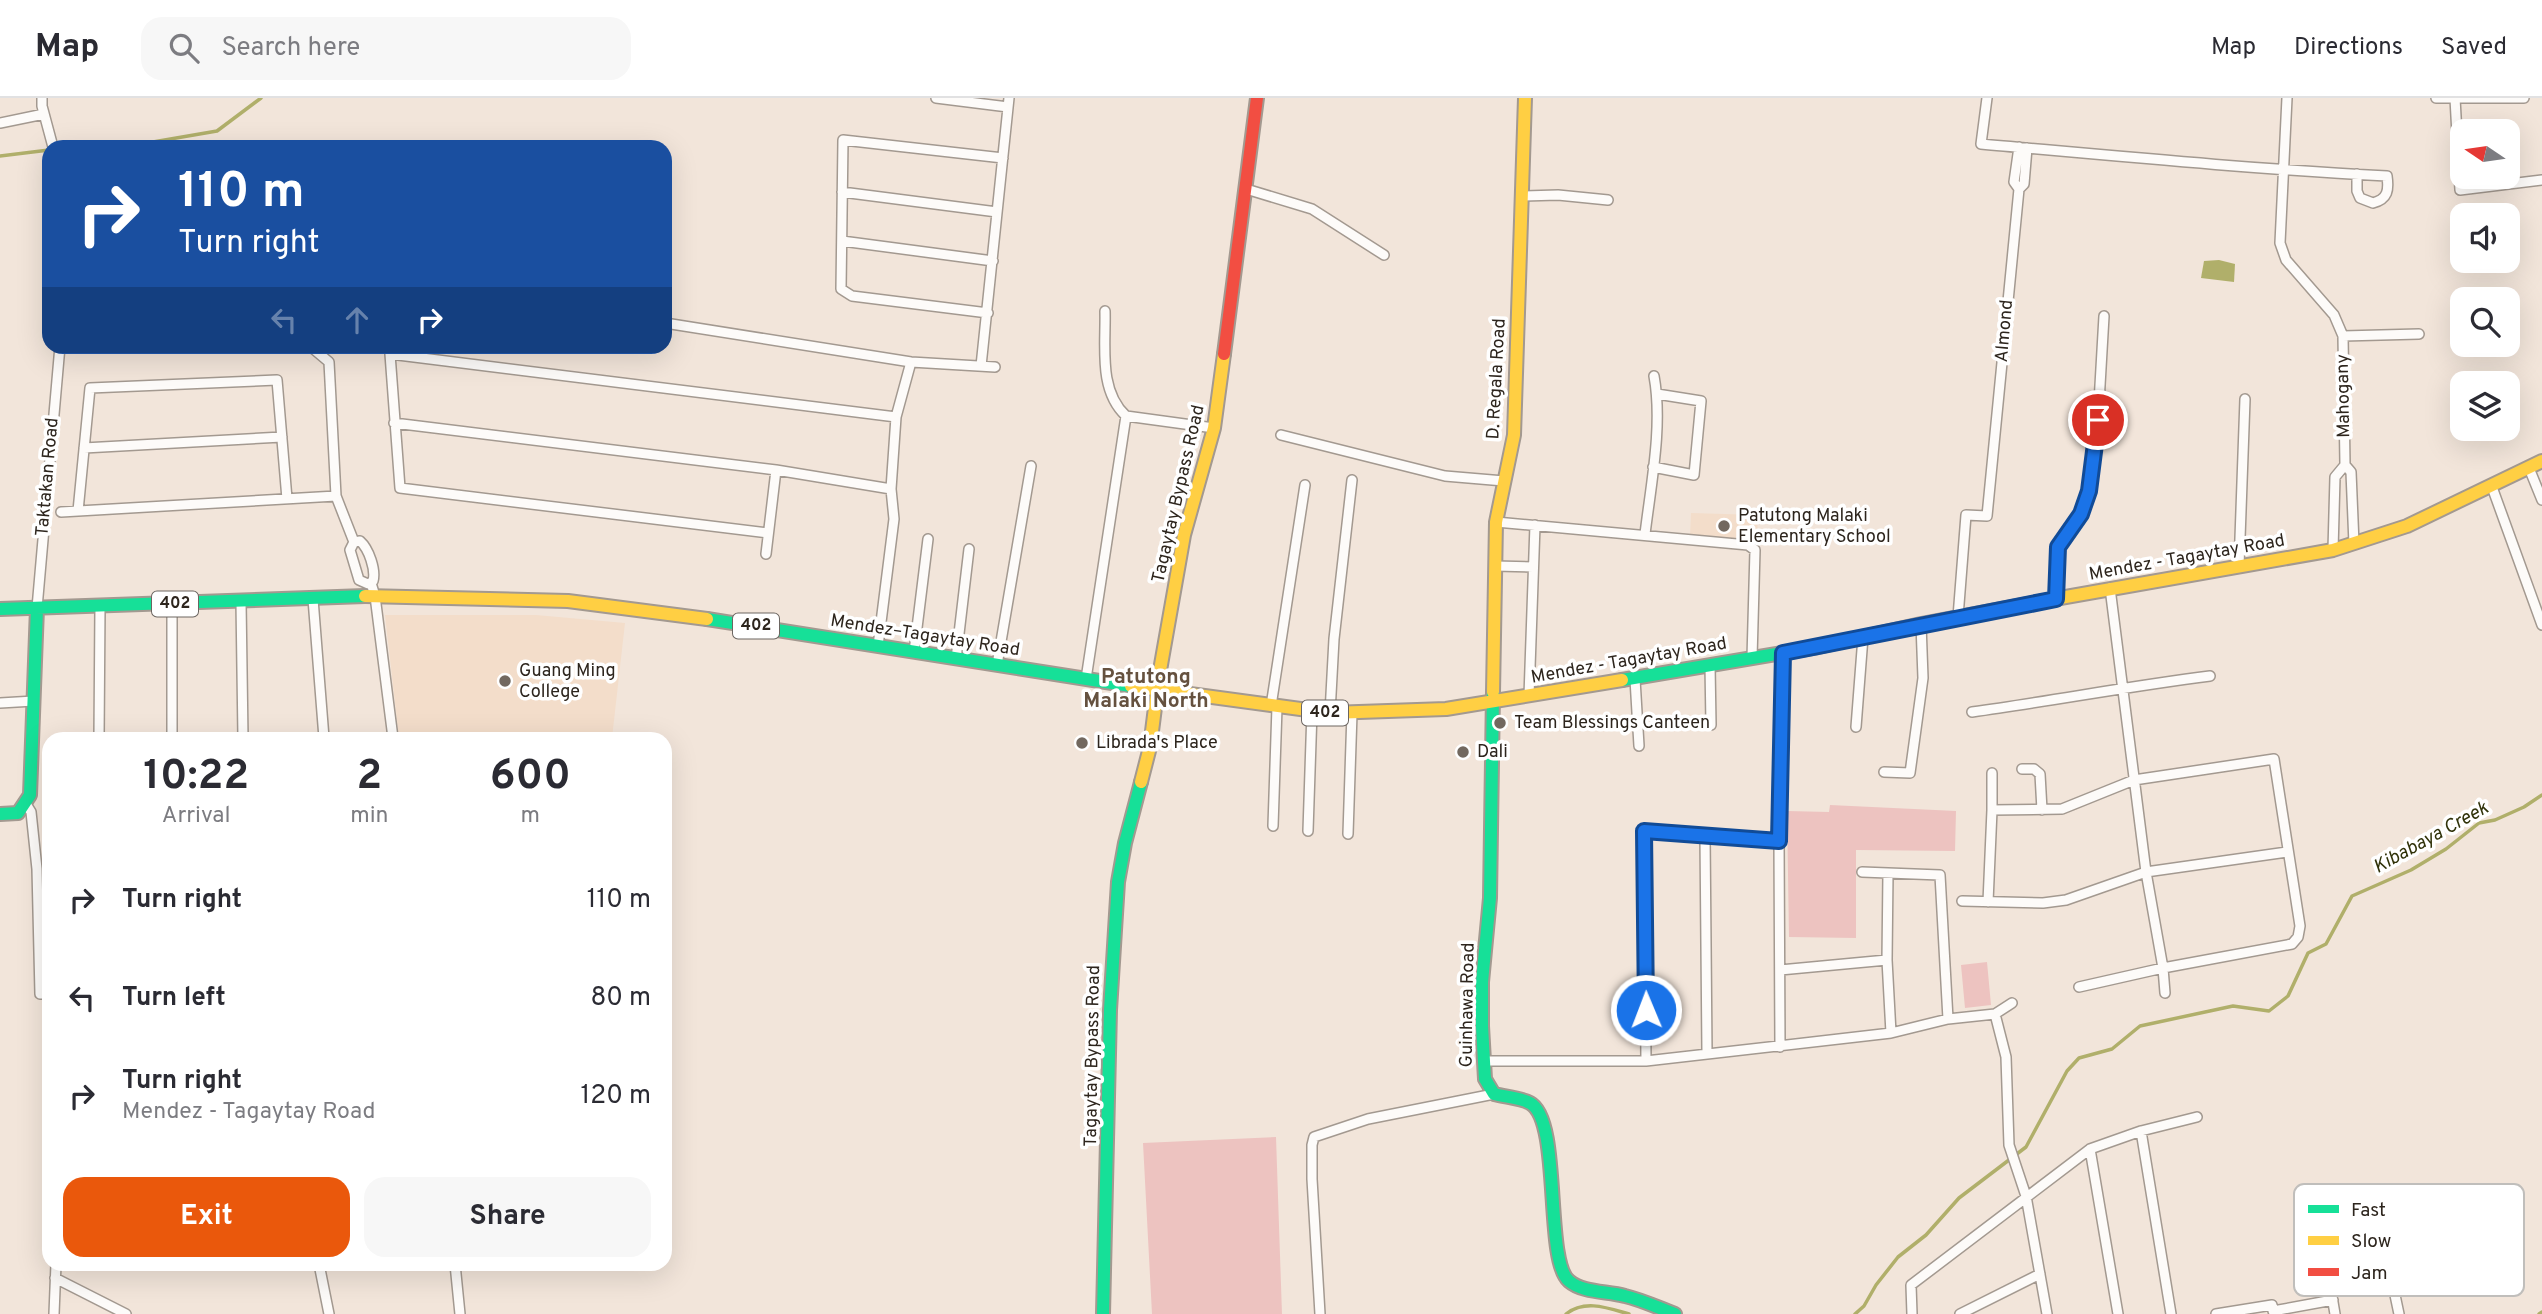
<!DOCTYPE html>
<html lang="en">
<head>
<meta charset="utf-8">
<style>
  body { margin:0; font-family:Overpass,sans-serif; background:#f7f7f7; color:#2b2b33; height:100vh; display:flex; flex-direction:column; font-size:26px; white-space:nowrap }
  * { box-sizing:border-box; margin:0 }
  p { font-size:23px; color:#7c7c81 }
  .icon { flex:none; width:38px; height:38px; fill:none; stroke:currentColor; stroke-width:2; stroke-linecap:round; stroke-linejoin:round }
  .map { position:relative; flex:1; overflow:hidden }
  .side { position:absolute; left:42px; top:634px; width:630px; height:539px; display:flex; flex-direction:column; background:#fff; border-radius:21px; box-shadow:0 7px 28px #0002 }
  .side>* { flex:none }
  .banner { position:absolute; left:42px; top:42px; width:630px; height:214px; border-radius:21px; box-shadow:0 7px 28px #0002; background:#1a4fa0; color:#fff; overflow:hidden }
  .needle { width:46px; rotate:283deg }
  .controls { position:absolute; left:2450px; top:21px; display:grid; gap:14px }
  .controls a { display:grid; place-items:center; width:70px; height:70px; border-radius:14px; background:#fff; box-shadow:0 7px 28px #0002; font-size:35px }
  .pin { position:absolute; display:grid; place-items:center; width:60px; height:60px; color:#fff; margin:-30px; border:4px solid #fff; border-radius:50%; box-shadow:0 2px 7px #0007 }
  .me { position:absolute; width:77px; margin:-38px; rotate:359deg; stroke-linejoin:round; filter:drop-shadow(0 0 5px #0008) }
  .turn { display:flex; align-items:center; gap:24px; height:147px; padding:0 21px; font-size:32px }
  .turn .icon { width:91px; height:91px; stroke-width:2.5 }
  .turn b { display:block; font-size:49px; line-height:60px }
  .lanes { display:flex; align-items:center; height:66px; padding:0 21px; background:#0003; justify-content:center; gap:35px; direction:ltr }
  .lanes .off { opacity:.35 }
  .eta { display:flex; justify-content:space-evenly; align-items:center; height:119px; text-align:center }
  .eta b { font-size:42px; font-weight:700; line-height:49px }
  .cta { display:flex; gap:14px; margin-top:auto; padding:14px 21px }
  .cta a { flex:1; height:80px; border-radius:21px; background:#ea580c; color:#fff; font-size:28px; font-weight:700; line-height:80px; text-align:center }
  .cta a+a { background:#f7f7f7; color:#2b2b33 }
  ul { padding:0; list-style:none }
  li { display:flex; align-items:center; gap:21px; height:98px; padding:0 21px }
  li div { flex:1 }
  li b { display:block; font-size:26px }
  li em { font-style:normal }
  header { display:flex; align-items:center; gap:42px; box-sizing:border-box; height:98px; padding:0 35px; background:#fff; border-bottom:2px solid #e1e1e2 }
  header strong { font-size:33px }
  nav { display:flex; gap:38px; margin-inline-start:auto; font-size:24px }
  .search { width:490px; height:63px; background:#f7f7f7; display:flex; align-items:center; gap:18px; box-sizing:border-box; padding:0 24px; border-radius:21px; color:#7c7c81; font-size:26px }
  .map>svg:first-child { display:block }
  .built { fill:#f3ddca }
  .green { fill:#edc3c0 }
  .water { fill:#b0af6a }
  .lines { fill:none; stroke-linecap:round; stroke-linejoin:round }
  .stream { stroke:#b0af6a; stroke-width:3.5 }
  .street-casing { stroke:#a39990; stroke-width:12 }
  .fast-casing { stroke:#a39990; stroke-width:16 }
  .slow-casing { stroke:#a39990; stroke-width:16 }
  .jam-casing { stroke:#a39990; stroke-width:16 }
  .street { stroke:#fdfbf9; stroke-width:9 }
  .fast { stroke:#16e098; stroke-width:12 }
  .slow { stroke:#ffcf43; stroke-width:12 }
  .jam { stroke:#f24e42; stroke-width:12 }
  .route-casing { stroke:#114b97; stroke-width:18 }
  .route { stroke:#1a73e8; stroke-width:12 }
  .poi-dot { fill:#72685f; stroke:#fff; stroke-width:2.5 }
  .labels { text-anchor:middle; dominant-baseline:central; stroke-width:7; stroke-linejoin:round; paint-order:stroke }
  .shield { fill:#fff; stroke:#6c6661; stroke-width:2 }
  .shield-label { font-size:16px; font-weight:bold; fill:#2d251d }
  .street-label { font-size:18px; fill:#2d251d; stroke:#fff }
  .poi-label { font-size:18px; fill:#2d251d; stroke:#fff; text-anchor:start }
  .water-label { font-size:19px; font-style:italic; fill:#303209; stroke:#fff }
  .quarter-label { font-size:21px; font-weight:bold; fill:#65513f; stroke:#fff }
  .key { fill:#fff; stroke:#c0bebb; stroke-width:2 }
  .key-label { font-size:19px; fill:#2d251d }
</style>
</head>
<body>
<header>
<strong>Map</strong>
<div class="search"><svg class="icon" aria-label="search" viewBox="0 0 24 24"><circle cx="10" cy="10" r="6"/><path d="M15 15l6 6"/></svg>Search here</div>
<nav><a>Map</a><a>Directions</a><a>Saved</a></nav>
</header>
<div class="map">
<svg width="2542" height="1216" viewBox="0 0 2542 1216">
  <rect width="100%" height="100%" fill="#f2e5da"/>
  <!-- built -->
  <path class="built" d="M1691 415 1758 417 1757 441 1690 439Z
    M385 517H536L625 525 612 640H399Z
    M43 774H49V890H42Z"/>
  <!-- green -->
  <path class="green" d="M1830 707 1956 713 1955 753 1856 752V840L1789 839 1787 713 1829 714Z
    M1987 864 1991 907 1965 910 1961 867Z
    M1276 1039 1282 1216H1152L1143 1045Z"/>
  <!-- water -->
  <path class="water" d="M2219 162 2235 166 2234 184 2201 180 2204 163Z"/>
  <g class="lines">
    <!-- stream -->
    <path class="stream" d="M72 49 153 44 217 33 261 0
      M0 58 49 52
      M1566 1216C1585 1201 1608 1210 1629 1216
      M1855 1216 1864 1208 1876 1187 1898 1159 1926 1137 1959 1100 2026 1049 2067 973 2079 960 2112 951 2140 928 2233 908 2269 913 2288 898 2308 855 2326 846 2352 798 2411 772 2446 751 2479 725 2495 722 2524 709 2542 697
      M2539 1216 2542 1214"/>
    <defs>
      <path id="street" d="M42 0V8L53 49
        M936 0 1008 9
        M1987 0 1981 46C2117 58 2252 71 2387 78 2389 92 2388 101 2373 105L2360 100 2357 93V76
        M2287 0 2280 145 2286 162 2334 217 2343 238 2345 367 2351 374 2354 446
        M2436 0H2524
        M2455 0 2460 92 2542 82
        M0 25 44 16
        M1246 91 1312 111 1384 157
        M2019 91 2024 86 2027 50
        M842 94 997 114
        M1522 98 1558 97 1608 102
        M842 143 993 163
        M1105 213C1106 248 1098 292 1126 318
        M988 215 852 198 841 191 843 42 1003 60
        M665 225 911 264 995 269
        M2343 238 2419 236
        M310 248 329 264 336 398 354 444
        M981 268 1009 0
        M394 325 776 372 891 391
        M1281 337 1445 378 1504 383
        M84 350 282 339
        M1653 369 1694 377 1701 303 1657 296
        M2529 370 2542 402
        M2492 389 2542 527
        M78 413 90 290 277 282 287 401
        M61 414 336 398
        M1496 424 1748 447 1755 452 1752 560
        M768 435 400 390 390 256 896 319
        M1645 436C1651 386 1663 327 1654 278
        M360 443C369 451 376 472 373 483L368 486 359 482 350 452 354 444Z
        M2333 452 2335 379 2345 367
        M766 456 776 372
        M1495 468 1533 469
        M2239 468 2245 301
        M371 485 375 498 393 640
        M2110 490 2146 774 2163 870 2165 895
        M313 501 324 640
        M2056 501 2058 449 2081 416 2089 393 2098 322 2104 218
        M241 504 243 640
        M172 506V640
        M37 510 60 248
        M1958 519 1966 417 1987 418 2019 91 2014 84 2019 49
        M878 548 894 421 891 391 896 319 911 264
        M914 554 928 441
        M956 561 969 451
        M997 567 1031 368
        M1710 567 1711 627
        M1086 581 1126 318 1214 330
        M1635 581 1639 648
        M1529 598 1535 427
        M0 605 34 603
        M1271 608 1305 387
        M1972 614C2052 603 2130 588 2210 578
        M1330 615 1334 541 1352 382
        M1856 629 1863 539
        M99 640 100 508
        M2022 671H2034L2040 676 2042 712
        M1884 674 1910 675 1923 580 1921 526
        M1992 675V712L2062 711 2134 682 2274 661 2300 828 2298 839 2292 846 2163 870 2079 889
        M26 706 31 714 37 771 40 896H49
        M1273 728 1277 609
        M1308 733 1312 613
        M1348 736 1352 615
        M1705 738 1707 955
        M1862 774 1940 777 1948 921
        M1888 775 1887 862 1891 935
        M1962 803 2043 805 2066 802 2146 774 2287 754
        M1988 804 1992 712
        M1780 872 1887 862
        M1995 916 2012 905
        M1780 949 1779 743 1783 555
        M1484 963H1646L1891 935 1948 921 1995 916 2006 959 2009 1047 2026 1098 2047 1216
        M1646 963 1644 732 1779 743
        M2141 1033 2171 1216
        M2090 1051 2118 1216
        M2322 1139 2335 1216
        M2300 1143 2380 1126 2399 1216
        M319 1166 329 1216
        M455 1166 460 1216
        M55 1180 126 1216
        M2273 1213 2333 1202
        M54 1216 56 1166
        M1320 1216 1312 1081V1047L1314 1039 1368 1021 1494 996
        M1912 1216 1911 1187 2090 1051 2141 1033 2197 1019
        M1960 1216 2040 1176
        M2216 1216 2272 1207 2274 1216"/>
      <path id="fast" d="M0 511 365 498
        M707 521 1131 588
        M1622 582 1818 549 1921 526 2060 500
        M1493 594 1490 800 1482 884V928L1485 981 1494 996C1505 999 1521 1000 1530 1005 1562 1022 1544 1162 1569 1183 1583 1195 1607 1193 1625 1198 1642 1202 1659 1210 1675 1216
        M0 716 18 715 30 697 37 510
        M1103 1216 1110 912 1118 784 1125 745 1141 684"/>
      <path id="slow" d="M365 498 568 503 707 521
        M2060 500 2333 452 2407 428 2542 363
        M1131 588 1330 615 1446 611 1622 582
        M1493 594 1496 424 1514 337 1525 0
        M1141 684 1150 649 1159 578 1184 437 1214 330 1224 256"/>
      <path id="jam" d="M1224 256 1257 0"/>
    </defs>
    <!-- street casing -->
    <use href="#street" class="street-casing"/>
    <!-- fast casing -->
    <use href="#fast" class="fast-casing"/>
    <!-- slow casing -->
    <use href="#slow" class="slow-casing"/>
    <!-- jam casing -->
    <use href="#jam" class="jam-casing"/>
    <!-- street -->
    <use href="#street" class="street"/>
    <!-- fast -->
    <use href="#fast" class="fast"/>
    <!-- slow -->
    <use href="#slow" class="slow"/>
    <!-- jam -->
    <use href="#jam" class="jam"/>
  </g>
  <g class="lines">
    <defs>
      <path id="route" d="M1646 912 1644 733 1779 743 1783 555 2056 501 2058 449 2081 416 2089 393 2098 322"/>
    </defs>
    <!-- route casing -->
    <use href="#route" class="route-casing"/>
    <!-- route -->
    <use href="#route" class="route"/>
  </g>
  <!-- markers -->
  <g class="poi-dot">
    <circle cx="1724" cy="428" r="7"/>
    <circle cx="505" cy="583" r="7"/>
    <circle cx="1500" cy="625" r="7"/>
    <circle cx="1082" cy="645" r="7"/>
    <circle cx="1463" cy="654" r="7"/>
  </g>
  <g class="labels">
    <!-- shield labels -->
    <g class="shield">
      <rect x="152" y="493.5" width="46" height="25" rx="5"/>
      <rect x="733" y="515.5" width="46" height="25" rx="5"/>
      <rect x="1302" y="602.5" width="46" height="25" rx="5"/>
    </g>
    <g class="shield-label">
      <text x="175" y="506">402</text>
      <text x="756" y="528">402</text>
      <text x="1325" y="615">402</text>
    </g>
    <!-- street labels -->
    <g class="street-label">
      <text transform="translate(2005 233) rotate(-85)">Almond</text>
      <text transform="translate(1497 281) rotate(-87)">D. Regala Road</text>
      <text transform="translate(2344 298) rotate(-91)">Mahogany</text>
      <text transform="translate(48 379) rotate(-85)">Taktakan Road</text>
      <text transform="translate(1179 396) rotate(-77)">Tagaytay Bypass Road</text>
      <text transform="translate(2187 460) rotate(-10)">Mendez - Tagaytay Road</text>
      <text transform="translate(925 538) rotate(9)">Mendez–Tagaytay Road</text>
      <text transform="translate(1629 563) rotate(-10)">Mendez - Tagaytay Road</text>
      <text transform="translate(1468 907) rotate(-89)">Guinhawa Road</text>
      <text transform="translate(1093 958) rotate(-89)">Tagaytay Bypass Road</text>
    </g>
    <!-- poi labels -->
    <g class="poi-label">
      <text x="1738" y="418">Patutong Malaki<tspan x="1738" dy="21">Elementary School</tspan></text>
      <text x="519" y="573">Guang Ming<tspan x="519" dy="21">College</tspan></text>
      <text x="1514" y="625">Team Blessings Canteen</text>
      <text x="1096" y="645">Librada's Place</text>
      <text x="1477" y="654">Dali</text>
    </g>
    <!-- water labels -->
    <g class="water-label">
      <text transform="translate(2431 740) rotate(-29)">Kibabaya Creek</text>
    </g>
    <!-- quarter labels -->
    <g class="quarter-label">
      <text x="1146" y="579">Patutong<tspan x="1146" dy="24">Malaki North</tspan></text>
    </g>
  </g>
  <!-- legend -->
  <rect x="2294" y="1086" width="230" height="112" rx="10" class="key"/>
  <rect x="2308" y="1107" width="31" height="8" fill="#16e098"/>
  <rect x="2308" y="1138" width="31" height="9" fill="#ffcf43"/>
  <rect x="2308" y="1170" width="31" height="8" fill="#f24e42"/>
  <g class="key-label">
    <text x="2351" y="1118">Fast</text>
    <text x="2351" y="1149">Slow</text>
    <text x="2351" y="1181">Jam</text>
  </g>
</svg>
<div class="controls">
<a><svg class="needle" viewBox="-14 -14 28 28"><path d="M0-13l5 13h-10z" fill="#e53935"/><path d="M0 13l5-13h-10z" fill="#7c7c81"/></svg></a>
<a><svg class="icon" aria-label="sound" viewBox="0 0 24 24"><path d="M4 9h4l5-4v14l-5-4H4zM17 9q2 3 0 6"/></svg></a>
<a><svg class="icon" aria-label="search" viewBox="0 0 24 24"><circle cx="10" cy="10" r="6"/><path d="M15 15l6 6"/></svg></a>
<a><svg class="icon" aria-label="layers" viewBox="0 0 24 24"><path d="M12 4l9 5-9 5-9-5zM3 14l9 5 9-5"/></svg></a>
</div>
<div class="pin" style="left:2098px;top:322px;background:#d93025"><svg class="icon" aria-label="arrive" viewBox="0 0 24 24"><path d="M6 21V4h12l-3 4 3 4H6"/></svg></div>
<svg class="me" style="left:1646px;top:912px" viewBox="-20 -20 40 40"><circle r="17" fill="#1a73e8" stroke="#fff" stroke-width="3"/><path d="M0-11L8 9 0 5-8 9z" fill="#fff"/></svg>
<div class="banner">
<div class="turn"><svg class="icon" aria-label="right" viewBox="0 0 24 24"><path d="M7 20v-9h11M14 6l5 5-5 5"/></svg><div><b>110 m</b>Turn right</div></div>
<div class="lanes"><svg class="icon off" aria-label="left" viewBox="0 0 24 24"><path d="M17 20v-9H6M10 6l-5 5 5 5"/></svg><svg class="icon off" aria-label="ahead" viewBox="0 0 24 24"><path d="M12 20V5M6 11l6-6 6 6"/></svg><svg class="icon" aria-label="right" viewBox="0 0 24 24"><path d="M7 20v-9h11M14 6l5 5-5 5"/></svg></div>
</div>
<section class="side">
<div class="eta">
<div><b>10:22</b><p>Arrival</p></div>
<div><b>2</b><p>min</p></div>
<div><b>600</b><p>m</p></div>
</div>
<ul>
<li><svg class="icon" aria-label="right" viewBox="0 0 24 24"><path d="M7 20v-9h11M14 6l5 5-5 5"/></svg><div><b>Turn right</b></div><em>110 m</em></li>
<li><svg class="icon" aria-label="left" viewBox="0 0 24 24"><path d="M17 20v-9H6M10 6l-5 5 5 5"/></svg><div><b>Turn left</b></div><em>80 m</em></li>
<li><svg class="icon" aria-label="right" viewBox="0 0 24 24"><path d="M7 20v-9h11M14 6l5 5-5 5"/></svg><div><b>Turn right</b><p>Mendez - Tagaytay Road</p></div><em>120 m</em></li>
</ul>
<div class="cta"><a>Exit</a><a>Share</a></div>
</section>
</div>
</body>
</html>
